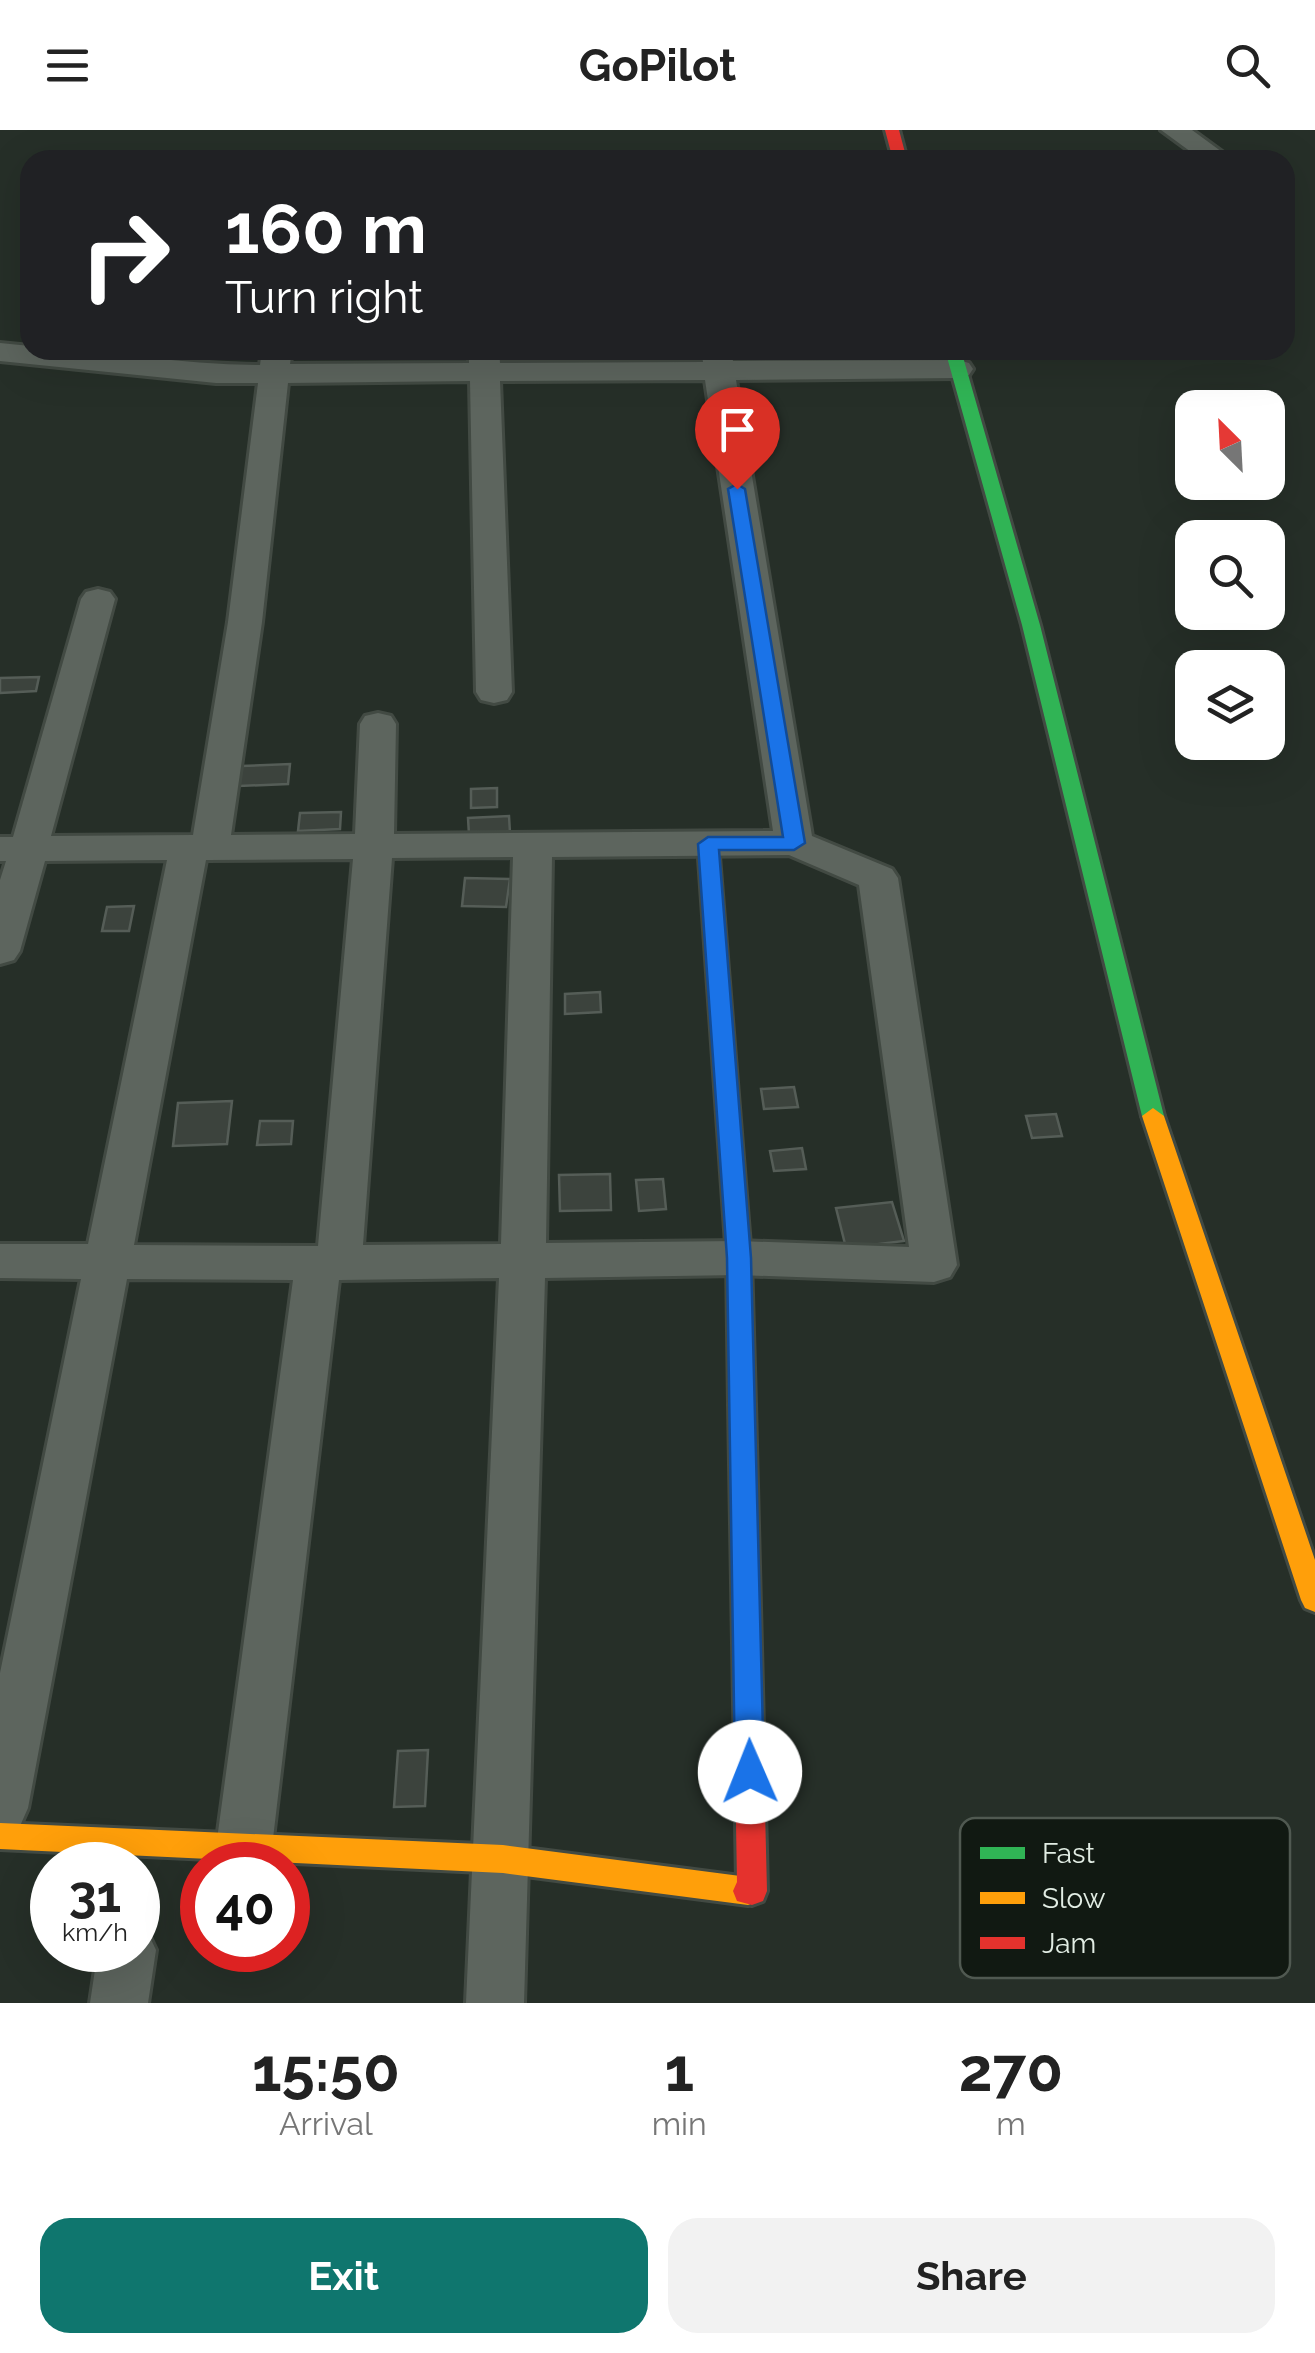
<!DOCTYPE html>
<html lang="en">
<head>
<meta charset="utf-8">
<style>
  body { margin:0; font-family:Raleway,sans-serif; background:#f2f2f2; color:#222; height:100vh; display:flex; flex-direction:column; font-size:38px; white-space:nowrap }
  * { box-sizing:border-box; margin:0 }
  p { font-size:32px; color:#767676 }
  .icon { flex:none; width:55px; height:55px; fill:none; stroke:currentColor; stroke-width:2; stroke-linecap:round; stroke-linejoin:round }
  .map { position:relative; height:1873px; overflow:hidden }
  .drawer { display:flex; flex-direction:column; background:#fff; flex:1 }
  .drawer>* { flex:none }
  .hud { position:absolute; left:20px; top:20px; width:1275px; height:210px; border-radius:30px; box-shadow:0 10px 40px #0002; background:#202124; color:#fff; overflow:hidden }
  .needle { width:65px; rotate:336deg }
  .buttons { position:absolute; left:1175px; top:260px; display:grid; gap:20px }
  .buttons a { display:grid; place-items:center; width:110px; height:110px; border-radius:20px; background:#fff; box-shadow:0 10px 40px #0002; font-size:50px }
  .speed { position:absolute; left:30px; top:1712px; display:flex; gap:20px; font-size:50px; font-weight:700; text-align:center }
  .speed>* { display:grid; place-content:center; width:130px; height:130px; border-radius:50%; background:#fff; box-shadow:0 10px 40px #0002; line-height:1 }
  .speed small { font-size:25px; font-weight:400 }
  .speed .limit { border:15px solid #d22; background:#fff; color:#111 }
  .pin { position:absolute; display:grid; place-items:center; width:85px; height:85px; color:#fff; margin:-102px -42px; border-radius:50% 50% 50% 0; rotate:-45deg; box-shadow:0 0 10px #0007 }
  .pin .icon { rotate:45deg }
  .me { position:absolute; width:110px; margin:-55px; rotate:359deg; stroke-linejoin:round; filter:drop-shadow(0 0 8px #0008) }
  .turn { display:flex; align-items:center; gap:35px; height:210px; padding:0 40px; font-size:45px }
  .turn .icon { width:130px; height:130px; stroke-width:2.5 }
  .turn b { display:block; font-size:70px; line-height:85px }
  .eta { display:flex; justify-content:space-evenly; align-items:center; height:170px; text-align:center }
  .eta b { font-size:60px; font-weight:700; line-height:70px }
  .button { display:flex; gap:20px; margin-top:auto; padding:20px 40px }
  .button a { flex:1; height:115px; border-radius:30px; background:#0f766e; color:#fff; font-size:40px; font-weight:700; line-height:115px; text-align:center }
  .button a+a { background:#f2f2f2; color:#222 }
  header { display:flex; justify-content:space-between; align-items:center; height:130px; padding:0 40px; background:#fff; font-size:45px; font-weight:700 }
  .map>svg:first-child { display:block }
  .building { fill:#3c433d; stroke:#555d57; stroke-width:2.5 }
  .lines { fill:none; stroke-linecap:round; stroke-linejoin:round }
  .street-casing { stroke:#424a43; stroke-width:6 }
  .fast-casing { stroke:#424a43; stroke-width:6 }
  .slow-casing { stroke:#424a43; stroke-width:6 }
  .jam-casing { stroke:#424a43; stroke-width:6 }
  .street { fill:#5d655e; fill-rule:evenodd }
  .fast { fill:#30b455; fill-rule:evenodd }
  .slow { fill:#ff9f0a; fill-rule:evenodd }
  .jam { fill:#e5322d; fill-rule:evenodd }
  .route { fill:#1a73e8; stroke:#114b97; stroke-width:2.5 }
  .key { fill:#111912; stroke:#505951; stroke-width:2.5 }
  .key-label { font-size:28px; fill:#e2ede4 }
</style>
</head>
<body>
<header><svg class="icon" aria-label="menu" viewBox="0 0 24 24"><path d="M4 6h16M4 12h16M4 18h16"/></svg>GoPilot<svg class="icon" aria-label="search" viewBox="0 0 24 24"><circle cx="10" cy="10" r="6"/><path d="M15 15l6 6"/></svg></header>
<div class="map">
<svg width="1315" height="1873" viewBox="0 0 1315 1873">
  <rect width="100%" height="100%" fill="#262f28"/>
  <!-- building -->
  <path class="building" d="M39 547 36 561 0 563V548Z
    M290 634 288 654 239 656 241 636Z
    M497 658V677L471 678V659Z
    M341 682 340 699 298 701 300 683Z
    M509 686 510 703 469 705 468 688Z
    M465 748 510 749 506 777 462 776Z
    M134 776 129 801H102L107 777Z
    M600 862 601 882 565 884V864Z
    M794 957 798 977 764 979 761 959Z
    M232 971 227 1014 173 1016 178 973Z
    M1056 984 1062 1006 1032 1008 1026 986Z
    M260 991H293L291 1014 257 1015Z
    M802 1018 806 1039 774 1041 770 1021Z
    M610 1044 611 1080 560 1081 559 1045Z
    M663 1049 666 1079 639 1081 636 1050Z
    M892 1072 904 1111 846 1118 836 1078Z
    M428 1620 425 1676 394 1677 398 1621Z"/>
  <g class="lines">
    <defs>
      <path id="street" d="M1161 0H1192L1233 30H1202Z
        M0 213 30 216V220C107 220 183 235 260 235L262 220H292L290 234 469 233V220H499L500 233 703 232 701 220H731L733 231 958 230 969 233 973 239 969 245 958 248 736 250 812 706 892 739 898 748 957 1135 950 1147 934 1152 739 1145 545 1148 524 1873H466L499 1148 339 1150 272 1717 264 1735H224L216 1717 293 1150 127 1149 28 1678 20 1696 0 1703V1543L81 1149 0 1148V1114H88L167 730 45 731 20 821 14 830 0 834V750L6 731H0V707H13L81 469 86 462 98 459 110 462 115 469 51 706 193 705 228 492 258 253H216L0 231ZM705 250 773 701 394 704 396 594 391 586 378 583 365 586 360 594 355 704 231 705 262 492 288 253 470 251 476 562 481 570 494 573 507 570 512 562 500 251ZM789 725 859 755 909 1117 739 1111 546 1113 552 727ZM513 727 501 1114 363 1115 392 728ZM353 729 318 1116 134 1115 206 730Z
        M138 1797 147 1801 156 1820 148 1873H90L98 1820H138Z"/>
      <path id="fast" d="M945 220H961L1040 495 1164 986 1153 994 1142 986 1022 495Z
        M708 708 718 714 751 1128 755 1274 751 1281 742 1284 733 1281 729 1274 727 1128 698 714Z"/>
      <path id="slow" d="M1153 978 1164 986 1315 1430V1482L1305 1478 1301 1470 1142 986Z
        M0 1693 503 1715 748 1747 759 1751 763 1761 759 1771 748 1775 503 1743 0 1719Z"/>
      <path id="jam" d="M885 0H899L907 30H893Z
        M742 1264 751 1267 755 1274 767 1761 763 1771 752 1775 737 1771 733 1761 737 1752 729 1274 733 1267Z"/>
    </defs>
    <!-- street casing -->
    <use href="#street" class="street-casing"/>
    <!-- fast casing -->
    <use href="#fast" class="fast-casing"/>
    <!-- slow casing -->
    <use href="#slow" class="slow-casing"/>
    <!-- jam casing -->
    <use href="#jam" class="jam-casing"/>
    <!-- street -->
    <use href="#street" class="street"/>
    <!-- fast -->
    <use href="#fast" class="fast"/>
    <!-- slow -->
    <use href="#slow" class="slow"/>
    <!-- jam -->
    <use href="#jam" class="jam"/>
  </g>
  <!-- route -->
  <path class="route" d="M737 354 745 359 805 713 794 720H719L751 1128 764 1642 760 1652 750 1655 739 1652 735 1642 727 1128 698 714 708 707H783L728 359Z"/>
  <!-- legend -->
  <rect x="960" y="1688" width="330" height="160" rx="15" class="key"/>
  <rect x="980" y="1717" width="45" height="12" fill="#30b455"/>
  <rect x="980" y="1762" width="45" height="12" fill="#ff9f0a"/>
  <rect x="980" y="1807" width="45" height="12" fill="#e5322d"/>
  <g class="key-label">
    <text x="1042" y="1733">Fast</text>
    <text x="1042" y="1778">Slow</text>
    <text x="1042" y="1823">Jam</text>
  </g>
</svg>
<div class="buttons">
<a><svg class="needle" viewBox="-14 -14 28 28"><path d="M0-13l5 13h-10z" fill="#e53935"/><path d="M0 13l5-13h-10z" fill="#767676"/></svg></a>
<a><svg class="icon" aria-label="search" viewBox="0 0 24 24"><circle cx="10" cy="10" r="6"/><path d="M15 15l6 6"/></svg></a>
<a><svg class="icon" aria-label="layers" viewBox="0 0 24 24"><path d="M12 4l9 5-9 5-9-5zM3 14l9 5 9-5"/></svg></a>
</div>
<div class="speed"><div>31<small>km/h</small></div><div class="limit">40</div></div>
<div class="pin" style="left:737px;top:359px;background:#d93025"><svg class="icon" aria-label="arrive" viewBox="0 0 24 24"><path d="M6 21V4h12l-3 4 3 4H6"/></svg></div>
<svg class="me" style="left:750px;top:1642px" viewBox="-20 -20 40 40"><circle r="19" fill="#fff"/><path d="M0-13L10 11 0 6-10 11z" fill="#1a73e8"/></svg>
<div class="hud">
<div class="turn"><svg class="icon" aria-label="right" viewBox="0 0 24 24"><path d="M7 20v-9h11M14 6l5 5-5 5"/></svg><div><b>160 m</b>Turn right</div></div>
</div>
</div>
<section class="drawer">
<div class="eta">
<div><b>15:50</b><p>Arrival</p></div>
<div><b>1</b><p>min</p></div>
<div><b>270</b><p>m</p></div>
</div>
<div class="button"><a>Exit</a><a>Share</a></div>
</section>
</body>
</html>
